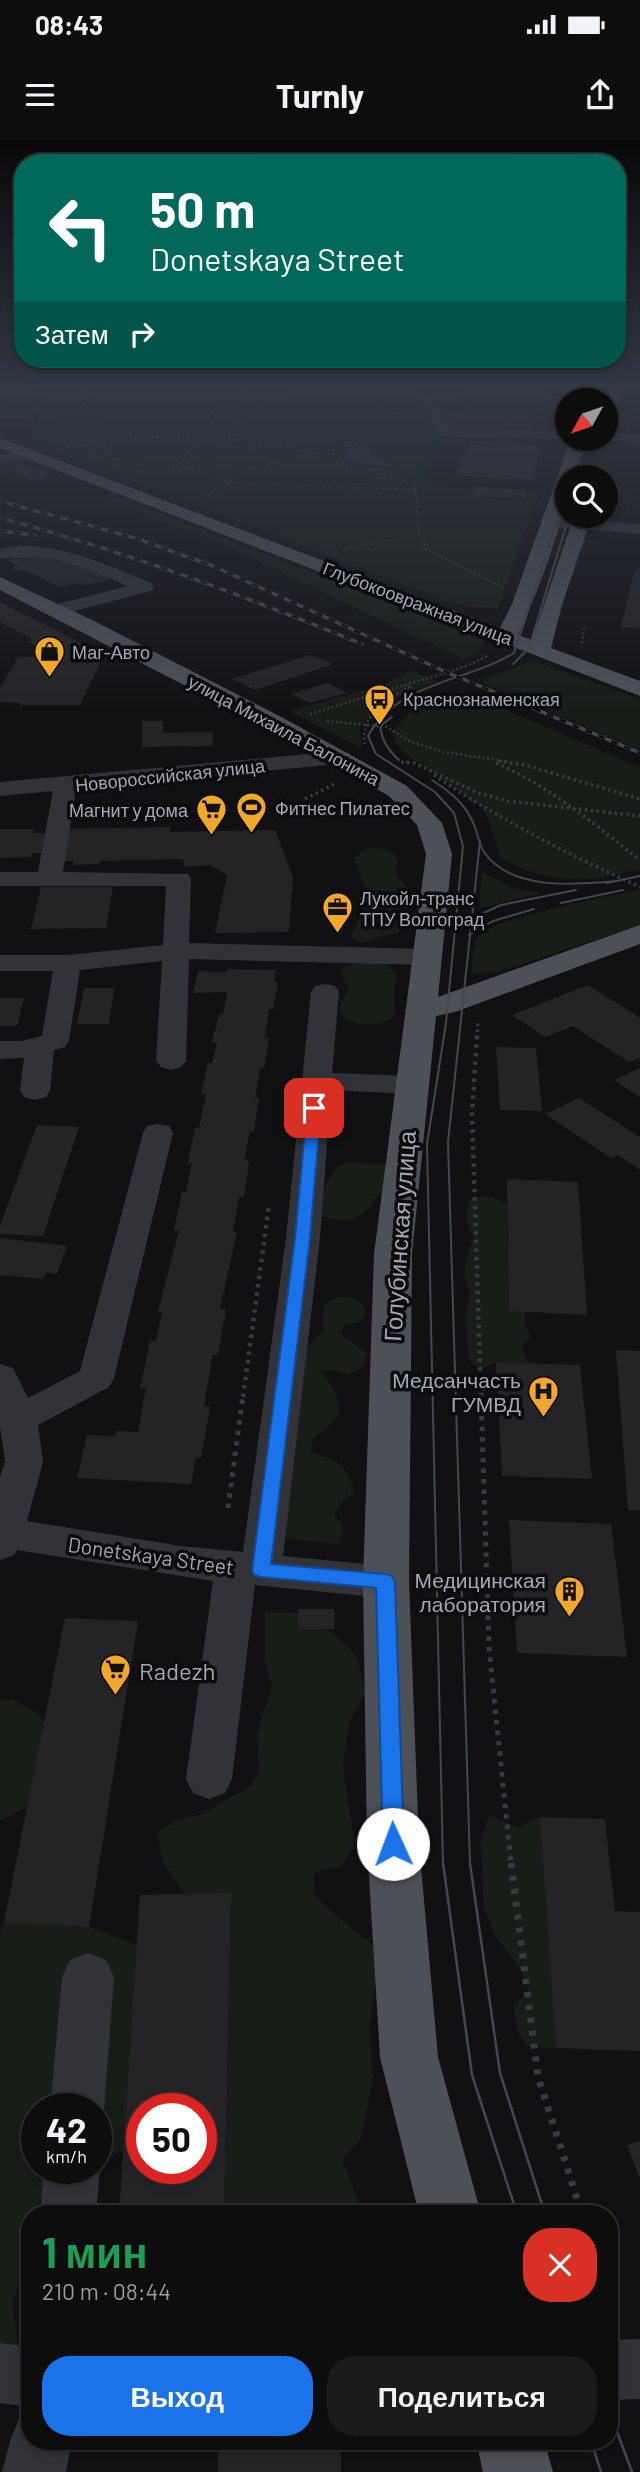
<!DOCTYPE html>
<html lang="ru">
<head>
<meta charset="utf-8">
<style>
  body { margin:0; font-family:Barlow,sans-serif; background:#1b1b1c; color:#f1f3f6; height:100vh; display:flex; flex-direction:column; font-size:26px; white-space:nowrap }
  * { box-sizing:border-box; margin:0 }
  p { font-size:23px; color:#9a9c9e }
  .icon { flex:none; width:38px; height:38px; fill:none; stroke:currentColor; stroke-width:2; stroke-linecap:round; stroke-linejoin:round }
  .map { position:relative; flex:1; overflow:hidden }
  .details { position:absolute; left:21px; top:2065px; width:597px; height:245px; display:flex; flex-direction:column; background:#0d0d0e; border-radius:28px; box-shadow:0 4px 10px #0003,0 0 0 2px #2d2d2e }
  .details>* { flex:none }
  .guide { position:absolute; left:14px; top:14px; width:612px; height:214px; border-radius:28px; box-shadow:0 4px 10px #0003,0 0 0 2px #2d2d2e; background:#00695c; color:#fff; overflow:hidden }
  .needle { width:46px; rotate:230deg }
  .buttons { position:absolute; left:555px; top:248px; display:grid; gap:14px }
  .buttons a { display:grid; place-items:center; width:63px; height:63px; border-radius:50%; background:#0d0d0e; box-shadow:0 4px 10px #0003,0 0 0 2px #2d2d2e; font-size:35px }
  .speed { position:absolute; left:21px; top:1953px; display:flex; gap:14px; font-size:35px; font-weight:700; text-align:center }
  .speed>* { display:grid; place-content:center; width:91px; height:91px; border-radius:50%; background:#0d0d0e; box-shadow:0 4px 10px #0003,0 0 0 2px #2d2d2e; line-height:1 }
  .speed small { font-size:18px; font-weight:400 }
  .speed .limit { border:10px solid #d22; background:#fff; color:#111 }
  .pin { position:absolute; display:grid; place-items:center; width:60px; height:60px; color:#fff; margin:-30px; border-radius:14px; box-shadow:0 4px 10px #0006 }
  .me { position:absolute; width:77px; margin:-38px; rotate:358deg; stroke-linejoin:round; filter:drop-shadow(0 0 5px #0008) }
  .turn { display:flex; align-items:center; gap:24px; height:147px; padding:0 21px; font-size:32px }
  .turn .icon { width:91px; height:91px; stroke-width:2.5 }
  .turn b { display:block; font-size:49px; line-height:60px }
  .then { display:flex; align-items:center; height:66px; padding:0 21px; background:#0003; gap:14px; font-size:26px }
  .round { display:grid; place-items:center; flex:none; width:74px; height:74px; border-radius:28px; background:#1b1b1c }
  .summary { display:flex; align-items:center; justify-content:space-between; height:119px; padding:0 21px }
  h1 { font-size:42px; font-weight:700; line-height:52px; color:#1e9e55 }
  .button { display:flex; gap:14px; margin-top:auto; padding:14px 21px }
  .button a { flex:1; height:80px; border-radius:28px; background:#1a73e8; color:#fff; font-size:28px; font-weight:700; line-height:80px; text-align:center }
  .button a+a { background:#1b1b1c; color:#f1f3f6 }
  .status { display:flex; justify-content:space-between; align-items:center; height:49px; padding:0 35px; background:#0d0d0e; direction:ltr }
  .status svg { height:19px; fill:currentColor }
  header { display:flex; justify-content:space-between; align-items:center; height:91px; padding:0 21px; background:#0d0d0e; font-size:32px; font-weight:700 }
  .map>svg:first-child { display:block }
  .green { fill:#181d18 }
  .water { fill:#283036 }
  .building { fill:#242427; fill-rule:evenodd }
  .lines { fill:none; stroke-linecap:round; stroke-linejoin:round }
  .path-far5 { stroke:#383a3f; stroke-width:2; stroke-dasharray:2 2.5; stroke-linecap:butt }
  .path-far4 { stroke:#383a3f; stroke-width:2.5; stroke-dasharray:2 2.5; stroke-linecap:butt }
  .path-far3 { stroke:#383a3f; stroke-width:3.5; stroke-dasharray:2.5 3.5; stroke-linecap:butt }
  .path-far2 { stroke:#383a3f; stroke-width:4.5; stroke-dasharray:3.5 5; stroke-linecap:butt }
  .path-far1 { stroke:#383a3f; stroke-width:5; stroke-dasharray:4.5 6; stroke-linecap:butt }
  .path { stroke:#383a3f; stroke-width:7; stroke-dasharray:5 8; stroke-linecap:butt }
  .minor { fill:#323338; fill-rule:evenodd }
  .major { fill:#4e5057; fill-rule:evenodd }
  .tram-far1 { stroke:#45474d; stroke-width:2 }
  .tram { stroke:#45474d; stroke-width:2.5 }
  .rail-casing { stroke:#45474d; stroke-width:3.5 }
  .rail { stroke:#0c0c0e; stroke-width:2.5; stroke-dasharray:7; stroke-linecap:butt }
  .route { fill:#1a73e8; stroke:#114b97; stroke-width:2 }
  .labels { text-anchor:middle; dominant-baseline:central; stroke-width:7; stroke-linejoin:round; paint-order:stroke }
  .far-street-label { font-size:18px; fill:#a2a8b4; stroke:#0c0c0e }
  .far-poi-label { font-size:18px; fill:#a2a8b4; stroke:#0c0c0e; text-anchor:start }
  .poi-label { font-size:21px; fill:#a2a8b4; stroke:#0c0c0e; text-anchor:end }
  .street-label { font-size:21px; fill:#a2a8b4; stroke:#0c0c0e }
  .near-street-label { font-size:24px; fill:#a2a8b4; stroke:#0c0c0e }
  .near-poi-label { font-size:24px; fill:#a2a8b4; stroke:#0c0c0e; text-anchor:start }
</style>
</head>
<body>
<div class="status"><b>08:43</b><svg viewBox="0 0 49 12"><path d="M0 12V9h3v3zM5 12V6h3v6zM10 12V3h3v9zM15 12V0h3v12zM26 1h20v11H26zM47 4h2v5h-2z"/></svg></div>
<header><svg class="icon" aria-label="menu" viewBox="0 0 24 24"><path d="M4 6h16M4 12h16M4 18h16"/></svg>Turnly<svg class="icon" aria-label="share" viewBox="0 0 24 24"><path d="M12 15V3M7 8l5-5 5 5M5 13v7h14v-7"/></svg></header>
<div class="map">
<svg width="640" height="2332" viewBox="0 0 640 2332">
  <rect width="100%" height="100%" fill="#111113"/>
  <!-- green -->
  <path class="green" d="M63 247 440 248 441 254 460 255 461 259H467L468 273H446V278L450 280 447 289 560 296 439 297 433 319 418 334 442 347 539 352 497 469 458 465 29 301 40 285 32 284 47 263H54Z
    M116 356 483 500 478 513 463 519 221 403 103 359Z
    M533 521 640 559V610L484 544 483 539Z
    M412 530 437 542C407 552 382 562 360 585L362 609 289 571 386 544Z
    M462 551 640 627V730C627 731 615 736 602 738 568 743 530 736 501 718L490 683 480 664H473L461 652 440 638 441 636C422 624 396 615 392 591L414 568Z
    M377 708 392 712 399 719C391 736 401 741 414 752L413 761 406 768 407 785 399 792 360 803 351 797C356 783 368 772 362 756L366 749 354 718 365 709Z
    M482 732 512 748 542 753 479 768Z
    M640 750V785L499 832 471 834C473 824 472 805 478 797 494 777 610 756 640 750Z
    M372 821 386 825 397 833 394 851 395 874C379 889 366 885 345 880L339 867 349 848 343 840 342 828 357 822Z
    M349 1022 388 1025 384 1051C375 1057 372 1065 365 1072 352 1084 336 1079 321 1077L316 1062 337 1027Z
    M473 1057H492L507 1064 509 1171 525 1172V1184L531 1197 521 1206 528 1223 496 1222 480 1230 469 1219 465 1179 470 1153 465 1137V1122L474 1097C465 1082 463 1072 473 1057Z
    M337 1157H352L363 1164 366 1175 359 1182 344 1185 341 1194 368 1214 361 1228 349 1234 332 1230 320 1231C332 1244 339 1254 340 1272L328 1287 313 1298 310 1312C338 1322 345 1321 355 1352L342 1362 334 1375 344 1387 338 1404 281 1398 302 1213 324 1190 322 1176 326 1163Z
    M265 1472 298 1473 336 1496 357 1516 365 1553 349 1583 343 1627 355 1706 340 1727 315 1732 313 1753 326 1767 380 1811 369 1890 373 1937 362 1997 342 2020 364 2074H224L231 1753 185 1754 163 1723 157 1693 174 1681 206 1673 219 1663 251 1647 259 1630 257 1592 272 1548 265 1521Z
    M12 1559 34 1571 45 1582 27 1667 0 1681V1560Z
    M489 1675 518 1687 540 1677 556 1908 528 1906 519 1894 513 1868 528 1851 520 1828 494 1794 484 1768 481 1703Z
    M4 1783 89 1787 137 1805 123 2011 96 2021V1969H37V2028H80L43 2052 37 2074H30V2101L13 2165 18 2209 0 2227V1793Z"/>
  <!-- water -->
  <path class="water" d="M359 306 374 310 370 315 396 326H378L344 318 346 313Z"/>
  <!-- building -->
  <path class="building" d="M0 247H27L24 251 53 253 49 259H40L26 279H0V264L6 265 9 260H5L8 255 14 253 0 252Z
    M291 249 366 250V255L346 254 345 259H302L303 255 290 254Z
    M369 250 417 251V256L370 255Z
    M460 250 547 251 549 260H527L531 291 447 289 450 280 446 278V272L468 273 467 259H461Z
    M471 301 543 305 532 336H535L533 340 454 335Z
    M21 324 53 336 39 340 0 330V327Z
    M476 347 527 350 526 358 473 356Z
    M34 415 61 422 68 420 111 439 86 445 73 444 60 447 27 431 14 430 13 427 18 426 8 421 15 417Z
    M635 429H640V489L621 487Z
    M0 462 99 512 102 519 80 565H19L21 563 0 562V548L18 517H49L51 514 27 501 33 500 0 482Z
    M310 515 333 524 255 550 232 539Z
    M328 543 347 553 310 563 291 554Z
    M142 581H163V593L212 592 213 606 142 607Z
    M171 687 170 692 275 690 293 737 289 792 215 793 227 735 210 725 185 727 183 719 100 721 99 724 73 725 74 721H52L57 689Z
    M0 689H34L33 693H56L52 713H32L31 717 0 718Z
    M41 747H113L106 788 31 789Z
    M227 829 276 830 274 842H278L273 869H269L265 898H269L264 928H260L255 958H259L254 991H250L244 1020 249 1021 244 1057H239L233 1092H237L220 1169H226L218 1215 213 1214 204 1266H210L201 1318 196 1317 191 1344 77 1338 87 1295 115 1296 116 1291 138 1292 146 1248H140L150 1201H156L162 1172H158L179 1090H174L182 1052H186L192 1023H188L195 988H199L206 954H201L208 923H212L217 903 212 902 219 874H223L227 852 193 853 198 831 226 832Z
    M588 845 640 878V918L629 922 573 886 545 897 512 875Z
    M84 848H114L109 884H77Z
    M0 858H24L17 886H0Z
    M496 907 536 908 542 971 500 970Z
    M640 928V957L614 940Z
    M579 958 640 997V1030L618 1015 611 1018 545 974Z
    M37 985 79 987 43 1096 0 1094V1086Z
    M507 1039 578 1042 587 1175 509 1171Z
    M0 1098 67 1106 57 1134 46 1132 43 1139 0 1135Z
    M616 1210 640 1211V1371L628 1370Z
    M496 1222 580 1225 592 1339 502 1336Z
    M509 1380 611 1384 627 1517 517 1513Z
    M298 1469H334L335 1489H298Z
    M65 1478 138 1481 89 1787 4 1783Z
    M540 1677 605 1679 615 1771 640 1772V1911L556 1908Z
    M231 1753 224 2074H119L140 1755ZM142 1969H201V2028H142Z
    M640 2001V2039L627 2005Z
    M218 2301H341V2332H218Z"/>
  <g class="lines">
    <!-- path-far5 -->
    <path class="path-far5" d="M63 247 83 249 84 254H92L73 276 140 298 176 296 273 302 415 344 419 395 426 403 422 408 430 411
      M254 247 406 249
      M239 264 249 247
      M255 271 408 273
      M378 273 385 257H404
      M218 274 245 275 201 329 176 327Z
      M218 274 213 272 219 264 257 265 254 274 245 275
      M42 288 143 331 176 327
      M56 288 73 276
      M35 295 43 287 56 288 154 329
      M201 329 223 335 231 343 415 350
      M223 335 365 302
      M204 357 231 343
      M343 409 419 395"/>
    <!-- path-far4 -->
    <path class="path-far4" d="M425 409 503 447
      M582 503 584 486
      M310 574 464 527 488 516
      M327 581 387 587 409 601 444 612 509 622
      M365 604C359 575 389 558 411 546
      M401 622H407"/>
    <!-- path-far3 -->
    <path class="path-far3" d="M498 621 525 625 640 659
      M401 622 414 623 478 653 507 661 640 676
      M496 623C550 647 594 684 640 720
      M434 635C498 679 570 715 640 747
      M305 659 334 644
      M477 898 478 881"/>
    <!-- path-far2 -->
    <path class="path-far2" d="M477 896 472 974 481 1257
      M243 1257 269 1065"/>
    <!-- path-far1 -->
    <path class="path-far1" d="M481 1255 489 1507 511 1724
      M228 1368 243 1255"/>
    <!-- path -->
    <path class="path" d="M511 1723 538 1937 582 2074
      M609 2159 617 2185"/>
    <!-- minor -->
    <path class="minor" d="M426 254 431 255 451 289 567 291V299L442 296 419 258Z
      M606 293 640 295V303L601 300 606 299Z
      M32 311 39 315 37 318 0 323V315Z
      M549 378 640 384V394L543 386 541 383Z
      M19 406C67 406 108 425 151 443L154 447 151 451 62 474H50L47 470 50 466 128 446C85 427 47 411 0 419V409Z
      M341 611 349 613 352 618 349 623 76 649 63 732 188 734 191 739 189 803 427 809 436 811 440 817 436 823 427 825 189 819 186 921 181 927 171 930 161 927 156 921 162 821 80 830 69 901 65 907 54 910 50 951 46 957 35 960 24 957 20 951 24 918 0 919V901H22L42 896 53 831H0V815H68L163 805 166 746H0V732H38L53 651 0 656V642Z
      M325 844 335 846 339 852 332 933 411 936 421 939 426 945 421 951 411 954 331 950 320 1098 283 1416 386 1426 401 1431 407 1442 401 1453 386 1458 255 1445 232 1639 225 1653 209 1659 193 1653 186 1639 213 1441 17 1410 14 1415 0 1420V1337L5 1322 0 1286V1224L13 1228 28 1258 80 1231 143 993 147 986 158 984 169 986 173 993 114 1238 109 1247 38 1285 43 1322 27 1381 181 1406 243 1412 286 1098 311 852 315 846Z
      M88 1813 106 1820 114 1837 104 1969 96 1988V1969H50L62 1837 70 1820Z
      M96 2019 100 2028 96 2074H40L44 2028H96Z
      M640 2199V2259L609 2260V2200Z
      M0 2203 30 2207V2267L0 2263Z
      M30 2275V2301H72L66 2332H2L10 2301 19 2279Z"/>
    <!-- major -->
    <path class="major" d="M607 247H621L614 281 606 286 603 261Z
      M0 298 500 488 512 464 571 299H587L574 338H567C567 380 536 455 518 495L532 500 574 376H592L562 465 551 508 640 541V556L0 308Z
      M0 437 92 480 285 579 407 646 442 683 452 714 438 857 640 785V804L455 872 436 876 412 1114 409 1442 419 1704 438 1917 481 2074H419L380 1917 367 1704 363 1442 374 1114 426 714 417 685 389 656 269 589 0 450Z
      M476 2301H544L553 2332H483Z"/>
    <!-- tram-far1 -->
    <path class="tram-far1" d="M597 261 601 247
      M571 338 584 299
      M513 524 529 508 569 376
      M392 577 380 586C382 601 388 610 399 620
      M432 640C452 653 466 664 475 687 478 695 479 705 484 712 511 751 575 745 616 741
      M607 743 640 736
      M561 763 623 750
      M466 781 501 765 576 750
      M469 795 493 781 534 769
      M443 1724 427 1004 446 883 463 706 454 673 435 652 376 614 368 596C399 541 464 543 514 513L567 351
      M470 1724 448 1002 480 701"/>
    <!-- tram -->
    <path class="tram" d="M443 1723 472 1935 517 2074
      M470 1723 500 1933 545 2074
      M609 2270 632 2332
      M591 2301 601 2332"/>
    <defs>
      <path id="rail" d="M0 361 135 398 213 426 446 532 640 613
        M0 378C124 411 243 455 362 504
        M0 391 35 395"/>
    </defs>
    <!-- rail casing -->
    <use href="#rail" class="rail-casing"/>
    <!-- rail -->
    <use href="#rail" class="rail"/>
  </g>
  <!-- sky -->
  <linearGradient id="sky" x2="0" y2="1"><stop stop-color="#09090a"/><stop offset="0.43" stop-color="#323844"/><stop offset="1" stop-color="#323844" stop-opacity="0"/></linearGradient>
  <rect width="640" height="574" fill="url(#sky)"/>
  <!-- route -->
  <path class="route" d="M314 963 321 968 310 1098 271 1424 386 1434 392 1436 395 1442 404 1704 401 1711 393 1713 386 1711 383 1704 376 1448 261 1437 254 1435 252 1430 295 1098 307 968Z"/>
  <!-- icons -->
  <defs>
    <symbol id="shop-pin" viewBox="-11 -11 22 30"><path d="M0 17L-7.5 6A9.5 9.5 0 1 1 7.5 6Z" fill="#f3a729" stroke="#0c0c0e"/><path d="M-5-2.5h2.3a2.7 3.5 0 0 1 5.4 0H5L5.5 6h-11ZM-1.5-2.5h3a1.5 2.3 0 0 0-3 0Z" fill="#111"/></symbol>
    <symbol id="bus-pin" viewBox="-11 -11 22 30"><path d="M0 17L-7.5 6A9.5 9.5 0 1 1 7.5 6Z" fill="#f3a729" stroke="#0c0c0e"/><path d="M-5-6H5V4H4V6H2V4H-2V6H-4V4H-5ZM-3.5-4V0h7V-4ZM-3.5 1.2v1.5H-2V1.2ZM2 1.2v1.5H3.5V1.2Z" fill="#111"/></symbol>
    <symbol id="stadium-pin" viewBox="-11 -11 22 30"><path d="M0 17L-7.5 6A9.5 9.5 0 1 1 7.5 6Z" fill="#f3a729" stroke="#0c0c0e"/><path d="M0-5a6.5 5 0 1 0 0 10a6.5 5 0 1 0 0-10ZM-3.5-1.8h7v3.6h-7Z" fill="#111"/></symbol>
    <symbol id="supermarket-pin" viewBox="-11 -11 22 30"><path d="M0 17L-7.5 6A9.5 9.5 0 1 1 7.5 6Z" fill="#f3a729" stroke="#0c0c0e"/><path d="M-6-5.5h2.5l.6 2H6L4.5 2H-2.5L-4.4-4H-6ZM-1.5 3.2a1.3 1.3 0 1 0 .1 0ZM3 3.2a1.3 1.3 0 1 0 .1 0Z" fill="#111"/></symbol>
    <symbol id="office-pin" viewBox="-11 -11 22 30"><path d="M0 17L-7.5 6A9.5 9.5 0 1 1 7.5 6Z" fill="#f3a729" stroke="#0c0c0e"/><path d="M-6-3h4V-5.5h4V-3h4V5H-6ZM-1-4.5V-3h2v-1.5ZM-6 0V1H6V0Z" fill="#111"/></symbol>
    <symbol id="hospital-pin" viewBox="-11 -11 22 30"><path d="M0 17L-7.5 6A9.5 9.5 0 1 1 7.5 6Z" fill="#f3a729" stroke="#0c0c0e"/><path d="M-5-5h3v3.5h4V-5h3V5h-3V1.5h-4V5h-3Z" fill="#111"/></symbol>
    <symbol id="building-pin" viewBox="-11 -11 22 30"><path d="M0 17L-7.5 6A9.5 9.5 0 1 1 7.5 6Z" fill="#f3a729" stroke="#0c0c0e"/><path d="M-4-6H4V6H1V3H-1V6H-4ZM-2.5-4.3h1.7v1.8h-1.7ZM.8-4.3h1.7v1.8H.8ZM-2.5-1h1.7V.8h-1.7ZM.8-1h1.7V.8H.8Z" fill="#111"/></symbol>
  </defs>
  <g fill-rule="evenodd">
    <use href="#shop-pin" x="32" y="494" width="35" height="47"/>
    <use href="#bus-pin" x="362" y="542" width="35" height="47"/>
    <use href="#stadium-pin" x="234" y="650" width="35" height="47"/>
    <use href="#supermarket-pin" x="194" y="652" width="35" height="47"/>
    <use href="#office-pin" x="320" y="750" width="35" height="47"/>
    <use href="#hospital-pin" x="526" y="1234" width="35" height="47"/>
    <use href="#building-pin" x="552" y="1434" width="35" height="47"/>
    <use href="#supermarket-pin" x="98" y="1512" width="35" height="47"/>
  </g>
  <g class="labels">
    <!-- far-street labels -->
    <g class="far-street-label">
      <text transform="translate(418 463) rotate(21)">Глубокоовражная улица</text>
      <text transform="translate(284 590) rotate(28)">улица Михаила Балонина</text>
      <text transform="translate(170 635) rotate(-6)">Новороссийская улица</text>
    </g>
    <!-- far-poi labels -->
    <g class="far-poi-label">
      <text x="72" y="512">Маг-Авто</text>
      <text x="403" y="559">Краснознаменская</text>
      <text x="275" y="668">Фитнес Пилатес</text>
      <text x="188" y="670" text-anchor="end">Магнит у дома</text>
      <text x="360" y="758">Лукойл-транс<tspan x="360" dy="21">ТПУ Волгоград</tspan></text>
    </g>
    <!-- poi labels -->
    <g class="poi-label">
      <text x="521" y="1239">Медсанчасть<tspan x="521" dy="24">ГУМВД</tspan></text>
      <text x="546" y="1439">Медицинская<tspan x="546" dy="24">лаборатория</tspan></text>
    </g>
    <!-- street labels -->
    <g class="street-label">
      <text transform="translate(151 1415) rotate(8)">Donetskaya Street</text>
    </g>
    <!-- near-street labels -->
    <g class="near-street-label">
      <text transform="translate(399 1096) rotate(-86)">Голубинская улица</text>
    </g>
    <!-- near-poi labels -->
    <g class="near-poi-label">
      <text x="139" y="1530">Radezh</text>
    </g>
  </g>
</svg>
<div class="buttons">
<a><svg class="needle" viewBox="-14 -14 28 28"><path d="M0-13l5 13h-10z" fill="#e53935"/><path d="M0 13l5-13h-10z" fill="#9a9c9e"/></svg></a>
<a><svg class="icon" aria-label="search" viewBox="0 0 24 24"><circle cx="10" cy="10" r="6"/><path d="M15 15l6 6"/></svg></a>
</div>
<div class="speed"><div>42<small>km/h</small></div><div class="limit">50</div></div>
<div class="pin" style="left:314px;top:968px;background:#d93025"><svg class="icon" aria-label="arrive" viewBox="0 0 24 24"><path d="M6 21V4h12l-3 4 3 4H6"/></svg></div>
<svg class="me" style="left:393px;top:1704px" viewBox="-20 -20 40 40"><circle r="19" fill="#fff"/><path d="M0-13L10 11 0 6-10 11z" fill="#1a73e8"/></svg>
<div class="guide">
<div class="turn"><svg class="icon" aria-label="left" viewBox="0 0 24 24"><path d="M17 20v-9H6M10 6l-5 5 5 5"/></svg><div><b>50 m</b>Donetskaya Street</div></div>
<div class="then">Затем<svg class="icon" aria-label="right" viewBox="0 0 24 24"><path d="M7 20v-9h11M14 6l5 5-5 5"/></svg></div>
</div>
<section class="details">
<div class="summary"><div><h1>1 мин</h1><p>210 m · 08:44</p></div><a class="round" style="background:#d93025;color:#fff"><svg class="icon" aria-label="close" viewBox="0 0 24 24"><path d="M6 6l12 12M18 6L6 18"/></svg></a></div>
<div class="button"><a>Выход</a><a>Поделиться</a></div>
</section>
</div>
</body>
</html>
